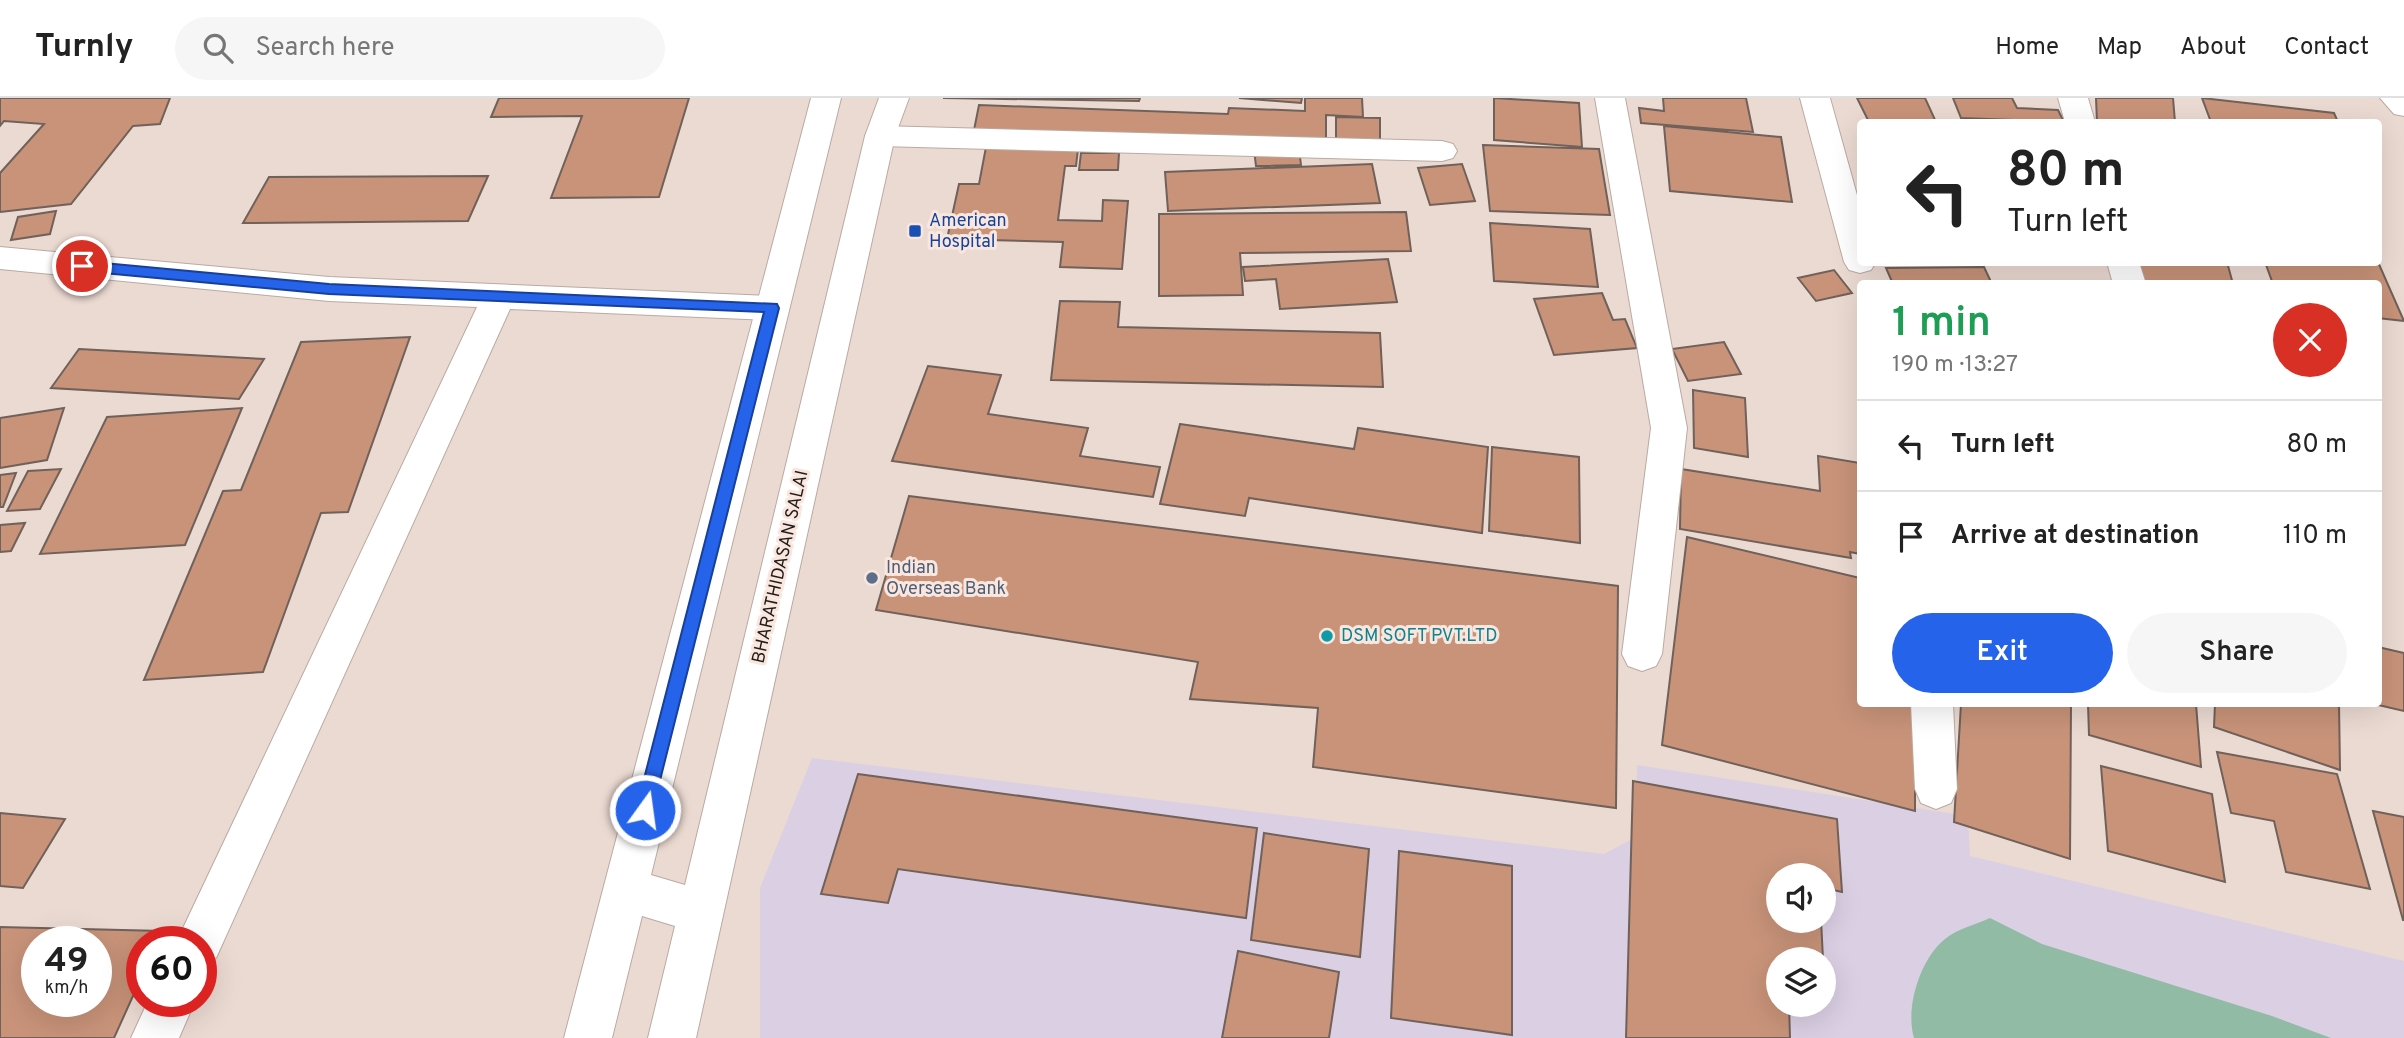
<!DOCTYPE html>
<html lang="en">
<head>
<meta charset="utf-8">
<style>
  body { margin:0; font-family:Overpass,sans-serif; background:#f6f6f6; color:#222; height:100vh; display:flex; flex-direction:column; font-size:26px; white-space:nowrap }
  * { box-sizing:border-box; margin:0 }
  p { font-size:23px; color:#767676 }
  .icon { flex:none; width:38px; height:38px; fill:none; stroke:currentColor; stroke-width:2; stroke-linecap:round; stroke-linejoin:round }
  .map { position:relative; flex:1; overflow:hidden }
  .drawer { position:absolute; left:1857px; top:182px; width:525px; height:427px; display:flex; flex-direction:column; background:#fff; border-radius:7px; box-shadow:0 7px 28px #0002 }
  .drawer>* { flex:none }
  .banner { position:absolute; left:1857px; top:21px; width:525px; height:147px; border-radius:7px; box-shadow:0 7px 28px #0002; background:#fff; color:#222; overflow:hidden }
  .fabs { position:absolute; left:1766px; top:765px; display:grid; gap:14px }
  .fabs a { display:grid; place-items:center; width:70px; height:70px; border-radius:50%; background:#fff; box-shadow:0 7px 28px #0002; font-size:35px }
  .speed { position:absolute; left:21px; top:828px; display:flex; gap:14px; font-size:35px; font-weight:700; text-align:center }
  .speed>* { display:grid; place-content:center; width:91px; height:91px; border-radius:50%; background:#fff; box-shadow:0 7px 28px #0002; line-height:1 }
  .speed small { font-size:18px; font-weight:400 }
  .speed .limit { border:10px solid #d22; background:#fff; color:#111 }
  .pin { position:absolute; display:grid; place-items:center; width:60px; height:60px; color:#fff; margin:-30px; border:4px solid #fff; border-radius:50%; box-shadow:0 2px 7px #0007 }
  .me { position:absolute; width:77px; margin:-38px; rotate:14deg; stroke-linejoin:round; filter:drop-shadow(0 0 5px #0008) }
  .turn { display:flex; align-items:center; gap:24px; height:147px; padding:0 35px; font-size:32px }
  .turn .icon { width:91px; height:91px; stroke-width:2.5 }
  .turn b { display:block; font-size:49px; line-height:60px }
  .round { display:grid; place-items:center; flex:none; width:74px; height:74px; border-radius:37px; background:#f6f6f6 }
  .head { display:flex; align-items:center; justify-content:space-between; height:119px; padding:0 35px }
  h1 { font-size:42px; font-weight:600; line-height:52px; color:#1e9e55 }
  .cta { display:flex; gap:14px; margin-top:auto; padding:14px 35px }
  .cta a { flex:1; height:80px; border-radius:42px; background:#2563eb; color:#fff; font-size:28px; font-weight:600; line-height:80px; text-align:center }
  .cta a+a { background:#f6f6f6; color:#222 }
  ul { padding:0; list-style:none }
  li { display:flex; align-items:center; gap:21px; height:91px; padding:0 35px; border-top:2px solid #e0e0e0 }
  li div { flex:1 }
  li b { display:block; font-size:26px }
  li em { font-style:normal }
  header { display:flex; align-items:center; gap:42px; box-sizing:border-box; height:98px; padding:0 35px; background:#fff; border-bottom:2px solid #e0e0e0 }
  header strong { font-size:33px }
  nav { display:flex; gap:38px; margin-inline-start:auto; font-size:24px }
  .search { width:490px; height:63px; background:#f6f6f6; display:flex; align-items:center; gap:18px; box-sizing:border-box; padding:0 24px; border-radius:38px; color:#767676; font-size:26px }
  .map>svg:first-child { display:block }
  .education { fill:#dbcfe3; fill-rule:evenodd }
  .green { fill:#91bba5 }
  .building { fill:#c89379; stroke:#70615a; stroke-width:2; fill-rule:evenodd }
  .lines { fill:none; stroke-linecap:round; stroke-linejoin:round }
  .minor-casing { stroke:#baaaa2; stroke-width:2 }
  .primary-casing { stroke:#baaaa2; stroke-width:2 }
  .minor { fill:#fff; fill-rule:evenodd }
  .primary { fill:#fff; fill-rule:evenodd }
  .route { fill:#2563eb; stroke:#184099; stroke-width:2 }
  .transit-dot { fill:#1a4fb4; stroke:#f9e7df; stroke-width:2.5 }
  .service-dot { fill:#5c6f8a; stroke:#f9e7df; stroke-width:2.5 }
  .culture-dot { fill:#0f9aa8; stroke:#f9e7df; stroke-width:2.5 }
  .labels { text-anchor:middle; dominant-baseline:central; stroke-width:6; stroke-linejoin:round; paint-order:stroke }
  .transit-label { font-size:18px; fill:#164399; stroke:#f9e7df; text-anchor:start }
  .street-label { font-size:18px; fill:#221c19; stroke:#f9e7df }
  .service-label { font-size:18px; fill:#4e5e75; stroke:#f9e7df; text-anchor:start }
  .culture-label { font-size:18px; fill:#0d838f; stroke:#f9e7df; text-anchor:start }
</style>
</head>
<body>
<header>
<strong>Turnly</strong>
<div class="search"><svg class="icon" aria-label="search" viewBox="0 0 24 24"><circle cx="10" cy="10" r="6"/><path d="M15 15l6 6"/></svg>Search here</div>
<nav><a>Home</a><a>Map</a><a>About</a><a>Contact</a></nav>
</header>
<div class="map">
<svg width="2404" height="940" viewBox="0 0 2404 940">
  <rect width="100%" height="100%" fill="#ebdad2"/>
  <!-- education -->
  <path class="education" d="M812 660 1604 756 1636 739 1637 667 1968 718 1970 758 2404 863V940H760V790ZM1778 777H1824V822H1778ZM1778 861H1824V906H1778Z"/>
  <!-- green -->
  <path class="green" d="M1990 820 2042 846 2272 918 2331 940H1914C1905 910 1920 861 1945 841 1957 831 1977 826 1990 820Z"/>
  <!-- building -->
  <path class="building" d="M0 0H170L160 26 133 28 71 106 0 114V75L44 26 4 23 0 28Z
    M499 0H689L659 99 551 100 582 18 491 19Z
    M943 0H1140L1139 3Z
    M1239 0H1302L1301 5Z
    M1305 0H1362L1363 19 1326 17V46L974 32 979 7 1228 16 1229 10 1305 13Z
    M1494 0 1579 5 1582 49 1494 42Z
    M1663 0H1746L1753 34 1641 25 1639 10 1664 13Z
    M1925 0 1936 24H1869L1857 0Z
    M1953 0H2012L2017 10 2058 12 2064 24 1961 20Z
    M2096 0H2173L2175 24H2097Z
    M2202 0 2334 15 2338 24H2211Z
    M1336 19 1380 20V46L1336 45Z
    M1664 28 1781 39 1792 104 1670 93Z
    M1483 47 1599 51 1610 117 1490 113Z
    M986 49 1078 51 1076 68H1065L1058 122 1102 123 1103 102 1128 103 1122 171 1060 169 1063 144 947 141 959 86H979Z
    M1299 51 1301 67 1256 68 1254 52Z
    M1081 55H1119L1118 72H1079Z
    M1372 66 1380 105 1168 113 1165 74Z
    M1462 66 1475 103 1430 107 1418 70Z
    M488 78 468 123 243 125 269 79Z
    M56 113 50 136 11 142 18 119Z
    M1406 114 1411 153 1240 155 1243 197 1159 198V116Z
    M1490 125 1590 131 1598 189 1494 183Z
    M1388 161 1397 204 1280 211 1276 181 1245 183 1243 169Z
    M2138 164H2227L2233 186H2143Z
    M2265 164H2378L2404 223 2378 220V186H2273Z
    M1984 169 1992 186H1893L1886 170Z
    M1834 172 1852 195 1816 203 1798 180Z
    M1602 195 1613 222 1625 221 1637 250 1554 257 1534 201Z
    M1060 203 1120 204 1118 229 1380 235 1383 289 1051 282Z
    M410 239 348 414 321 415 263 574 144 582 223 393 241 392 301 244Z
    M1724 244 1741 276 1688 283 1672 251Z
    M79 251 264 261 239 301 51 290Z
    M928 268 1001 277 988 316 1088 330 1080 358 1160 369 1153 399 892 363Z
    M1693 292 1745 300 1748 359 1694 350Z
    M64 310 47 362 0 370V320Z
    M242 310 185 447 40 456 107 319Z
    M1180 326 1354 351 1358 330 1488 349 1482 435 1249 400 1245 418 1160 406Z
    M1492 349 1579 359 1580 445 1489 433Z
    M1818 358 1860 365V456L1850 454 1851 460 1680 431 1681 371 1820 393Z
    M61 371 40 411 7 413 28 373Z
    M16 375 3 409H0V377Z
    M909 398 1618 488 1616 710 1313 669 1318 610 1190 601 1198 564 876 512Z
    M25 425 11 453 0 454V427Z
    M1687 439 1860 480V606H1915V713L1662 647Z
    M2378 549 2404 555V613L2374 606H2378Z
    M1961 606H2071L2070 761 1954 724Z
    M2088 606H2196L2201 669 2089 637Z
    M2215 606H2339L2340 672 2214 629Z
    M2217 654 2337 676 2370 791 2286 774 2274 723 2231 715Z
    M2101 668 2212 696 2225 784 2108 753Z
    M858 676 1257 730 1246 820 898 771 888 805 821 796Z
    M1633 683 1837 721 1842 794 1824 790V777H1778V822H1821L1823 861H1778V906H1789L1790 940H1626Z
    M2373 713 2404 719V822H2403Z
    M0 715 65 721 23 790 0 788Z
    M1264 735 1369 751 1360 859 1251 842Z
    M1399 753 1512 768V937L1391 920Z
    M0 829 162 833 158 844H142V878L114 940H0ZM37 844H96V903H37Z
    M1238 853 1339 874 1329 940H1222Z"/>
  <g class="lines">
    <defs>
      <path id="minor" d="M1595 0H1625L1687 330 1662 556 1656 568 1642 573 1628 568 1622 556 1651 330Z
        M1800 0H1830L1860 108V164H1876L1871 172 1860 175 1849 172 1844 164Z
        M2058 0H2088L2095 24H2065Z
        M2380 0H2404V18L2394 16Z
        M880 28 1442 43 1453 46 1457 53 1453 60 1442 63 880 48 869 45 865 38 869 31Z
        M0 149 329 179 772 198 784 202 789 210 784 218 772 222 510 211 216 860 201 866V844H177L184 828 477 209 329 203 0 171Z
        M2107 164H2139L2146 186H2113Z
        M1911 606H1953L1957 691 1951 705 1936 711 1921 705 1915 691Z
        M148 903H195L179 940H131Z"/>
      <path id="primary" d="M811 0H841L651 777 685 787 865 38 879 0H909L895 38 696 940H648L675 828 642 818 612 940H564Z"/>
    </defs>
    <!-- minor casing -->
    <use href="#minor" class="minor-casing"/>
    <!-- primary casing -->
    <use href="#primary" class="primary-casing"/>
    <!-- minor -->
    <use href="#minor" class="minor"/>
    <!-- primary -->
    <use href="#primary" class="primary"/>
  </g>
  <!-- route -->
  <path class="route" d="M82 163 329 186 777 206 779 210 651 718 645 720 639 718 636 712 764 214 329 196 82 173 76 168Z"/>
  <!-- markers -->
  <rect class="transit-dot" x="908" y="126" width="14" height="14" rx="3.5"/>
  <circle class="service-dot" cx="872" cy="480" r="7"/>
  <circle class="culture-dot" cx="1327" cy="538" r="7"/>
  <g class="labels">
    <!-- transit labels -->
    <g class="transit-label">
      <text x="929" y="123">American<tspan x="929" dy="21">Hospital</tspan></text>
    </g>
    <!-- street labels -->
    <g class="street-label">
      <text transform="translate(781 469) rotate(-77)">BHARATHIDASAN SALAI</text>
    </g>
    <!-- service labels -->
    <g class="service-label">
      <text x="886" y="470">Indian<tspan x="886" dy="21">Overseas Bank</tspan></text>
    </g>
    <!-- culture labels -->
    <g class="culture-label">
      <text x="1341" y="538">DSM SOFT PVT.LTD</text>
    </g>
  </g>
</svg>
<div class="fabs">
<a><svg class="icon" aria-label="sound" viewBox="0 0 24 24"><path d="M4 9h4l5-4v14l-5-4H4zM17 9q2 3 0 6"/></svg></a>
<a><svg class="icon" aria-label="layers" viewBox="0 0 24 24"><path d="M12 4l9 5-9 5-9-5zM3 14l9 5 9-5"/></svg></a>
</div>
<div class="speed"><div>49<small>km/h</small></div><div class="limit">60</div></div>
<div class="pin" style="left:82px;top:168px;background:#d93025"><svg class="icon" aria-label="arrive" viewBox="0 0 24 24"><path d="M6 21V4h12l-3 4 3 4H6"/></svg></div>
<svg class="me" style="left:645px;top:712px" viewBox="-20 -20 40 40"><circle r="17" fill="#2563eb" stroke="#fff" stroke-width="3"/><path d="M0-11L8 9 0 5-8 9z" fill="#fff"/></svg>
<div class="banner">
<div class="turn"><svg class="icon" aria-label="left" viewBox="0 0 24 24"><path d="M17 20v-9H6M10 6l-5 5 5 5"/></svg><div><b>80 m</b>Turn left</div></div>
</div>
<section class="drawer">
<div class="head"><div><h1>1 min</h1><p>190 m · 13:27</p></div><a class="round" style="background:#d93025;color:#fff"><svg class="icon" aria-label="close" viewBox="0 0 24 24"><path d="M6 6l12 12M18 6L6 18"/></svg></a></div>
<ul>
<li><svg class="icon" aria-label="left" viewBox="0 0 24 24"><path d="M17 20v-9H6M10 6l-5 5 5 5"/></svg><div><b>Turn left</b></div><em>80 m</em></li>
<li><svg class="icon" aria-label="arrive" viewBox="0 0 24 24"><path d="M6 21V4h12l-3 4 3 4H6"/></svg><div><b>Arrive at destination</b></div><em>110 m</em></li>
</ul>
<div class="cta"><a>Exit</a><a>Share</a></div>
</section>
</div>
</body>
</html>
